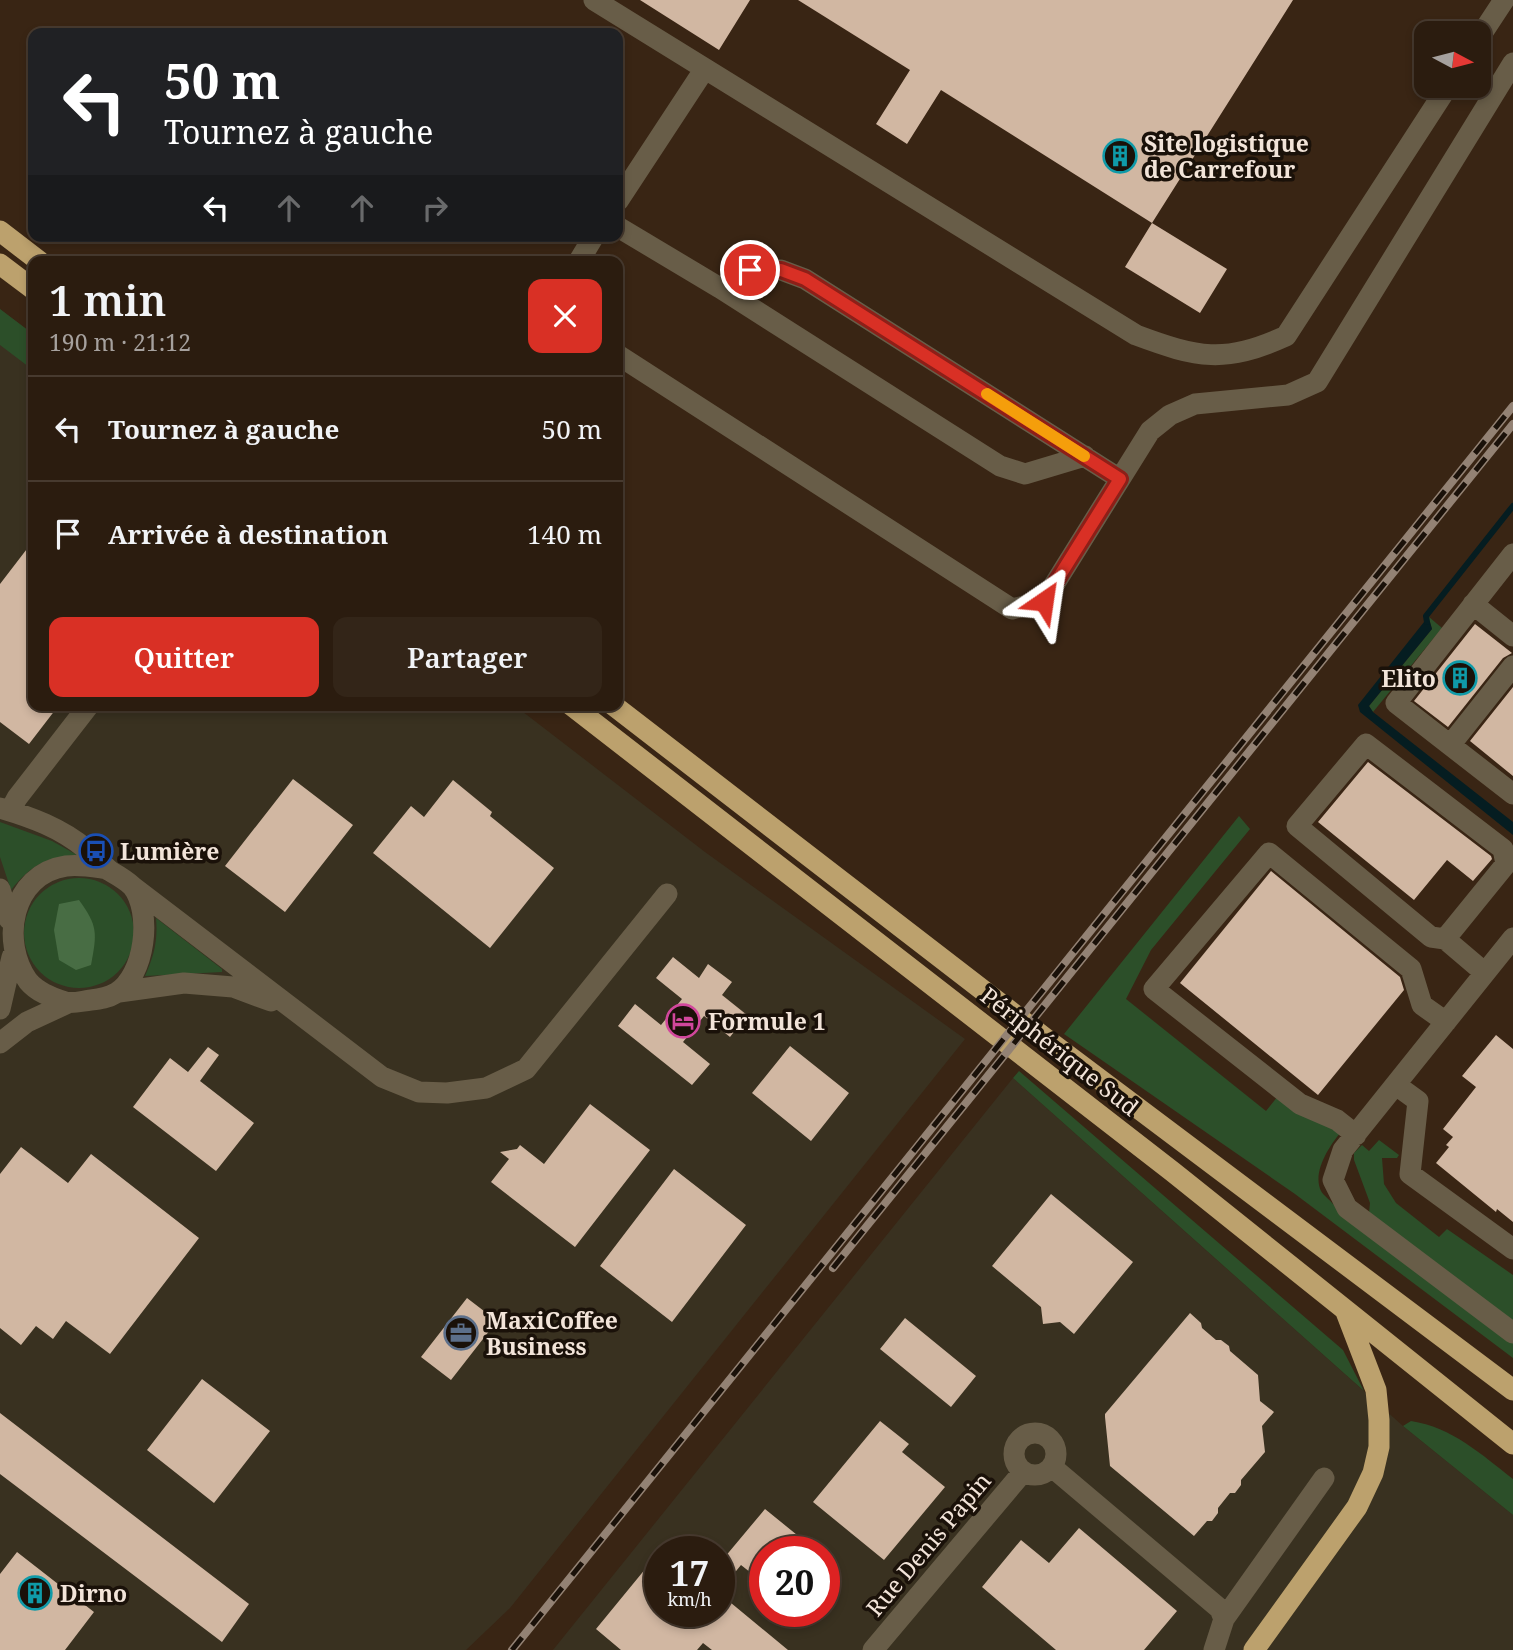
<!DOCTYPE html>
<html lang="fr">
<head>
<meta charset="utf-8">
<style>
  body { margin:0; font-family:"Noto Serif",serif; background:#332518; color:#f1f3f6; height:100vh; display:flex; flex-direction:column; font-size:26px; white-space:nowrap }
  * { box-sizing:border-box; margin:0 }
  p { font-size:23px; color:#a6a19e }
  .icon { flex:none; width:38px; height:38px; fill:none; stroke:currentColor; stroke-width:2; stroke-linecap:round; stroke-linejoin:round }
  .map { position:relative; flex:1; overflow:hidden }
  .drawer { position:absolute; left:28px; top:256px; width:595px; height:455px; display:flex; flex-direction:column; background:#2b1c0f; border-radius:14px; box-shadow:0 4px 10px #0003,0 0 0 2px #473a2f }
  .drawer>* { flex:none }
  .hud { position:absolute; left:28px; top:28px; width:595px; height:214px; border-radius:14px; box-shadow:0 4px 10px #0003,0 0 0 2px #473a2f; background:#202124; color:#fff; overflow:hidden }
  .needle { width:46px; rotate:97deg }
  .controls { position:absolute; left:1414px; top:21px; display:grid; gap:14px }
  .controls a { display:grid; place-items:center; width:77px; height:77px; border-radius:14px; background:#2b1c0f; box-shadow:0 4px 10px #0003,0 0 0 2px #473a2f; font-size:35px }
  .speed { position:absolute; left:644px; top:1536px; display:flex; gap:14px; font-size:35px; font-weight:700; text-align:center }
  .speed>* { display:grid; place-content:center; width:91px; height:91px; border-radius:50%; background:#2b1c0f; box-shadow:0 4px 10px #0003,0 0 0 2px #473a2f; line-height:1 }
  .speed small { font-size:18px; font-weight:400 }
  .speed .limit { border:10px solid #d22; background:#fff; color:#111 }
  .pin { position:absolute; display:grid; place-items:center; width:60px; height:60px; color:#fff; margin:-30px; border:4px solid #fff; border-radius:50%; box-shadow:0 2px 7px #0007 }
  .me { position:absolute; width:77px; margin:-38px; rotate:32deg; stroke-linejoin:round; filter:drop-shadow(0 0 5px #0008) }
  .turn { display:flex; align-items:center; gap:24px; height:147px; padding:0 21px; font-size:32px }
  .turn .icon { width:91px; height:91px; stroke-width:2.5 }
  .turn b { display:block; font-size:49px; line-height:60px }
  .lanes { display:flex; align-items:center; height:66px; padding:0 21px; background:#0003; justify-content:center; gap:35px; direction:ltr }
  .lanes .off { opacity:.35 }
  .round { display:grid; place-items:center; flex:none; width:74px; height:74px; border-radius:14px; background:#332518 }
  .summary { display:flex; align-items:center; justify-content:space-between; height:119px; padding:0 21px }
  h1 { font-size:42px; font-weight:600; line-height:52px }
  .cta { display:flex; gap:14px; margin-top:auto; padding:14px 21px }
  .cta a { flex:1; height:80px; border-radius:14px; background:#d93025; color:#fff; font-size:28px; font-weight:600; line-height:80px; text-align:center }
  .cta a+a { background:#332518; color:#f1f3f6 }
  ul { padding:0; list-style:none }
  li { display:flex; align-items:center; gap:21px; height:105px; padding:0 21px; border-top:2px solid #473a2f }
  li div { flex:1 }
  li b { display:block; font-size:26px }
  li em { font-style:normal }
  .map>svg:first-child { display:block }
  .commercial { fill:#393120; fill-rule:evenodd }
  .green { fill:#2c4f29 }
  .forest { fill:#486d44 }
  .water { fill:#051d21 }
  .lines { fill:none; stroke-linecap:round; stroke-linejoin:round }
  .stream { stroke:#051d21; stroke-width:6 }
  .building { fill:#d1b7a2 }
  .minor { stroke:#685d48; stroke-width:21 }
  .highway { stroke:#bca16d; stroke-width:21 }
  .rail-casing { stroke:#938274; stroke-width:8 }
  .rail { stroke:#1a1109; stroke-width:5; stroke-dasharray:16; stroke-linecap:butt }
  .route-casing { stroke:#8d1f18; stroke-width:18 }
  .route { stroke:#d93025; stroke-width:12 }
  .slow { stroke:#f59e0b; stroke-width:12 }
  .labels { text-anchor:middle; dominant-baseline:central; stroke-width:7; stroke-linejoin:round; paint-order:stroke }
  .poi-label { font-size:23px; font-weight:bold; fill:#f2e4d9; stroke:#1a1109; text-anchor:start }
  .street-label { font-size:23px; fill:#f2e4d9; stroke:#1a1109 }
</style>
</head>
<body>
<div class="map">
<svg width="1513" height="1650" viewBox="0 0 1513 1650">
  <rect width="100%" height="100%" fill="#392514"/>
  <!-- commercial -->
  <path class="commercial" d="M0 309 33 334V705H514L705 852 965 1039 510 1608 466 1650H0Z
    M1013 1078 1403 1426 1513 1515V1650H553ZM660 1552H719V1612H660ZM765 1552H824V1612H765Z"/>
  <!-- green -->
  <path class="green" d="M0 309 33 334V370L0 345Z
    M1429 617 1442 628 1373 712 1369 706 1432 629 1430 622H1424Z
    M1239 816 1250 829 1151 950 1126 999 1266 1111 1278 1096 1340 1133C1329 1147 1312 1172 1321 1191 1323 1195 1330 1200 1333 1204L1513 1342V1358L1295 1194 1064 1034Z
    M0 822 52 841 77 855C45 858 31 865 11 890L0 857Z
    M24 933a55 55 0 1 1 110 0a55 55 0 1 1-110 0Z
    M156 918 222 969V972L145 976C154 956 158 941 156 918Z
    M1019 1071 1343 1350 1364 1391 1013 1078Z
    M1379 1140 1399 1155 1397 1158H1382L1384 1184 1396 1203 1439 1237 1447 1229 1513 1275V1323L1369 1213 1370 1203 1354 1160V1153L1362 1145 1369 1151Z
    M1411 1421C1452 1427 1482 1455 1513 1479V1515L1403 1426Z"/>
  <!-- forest -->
  <path class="forest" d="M79 900C98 926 97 933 91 965L76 970 59 960 54 930 59 904Z"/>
  <!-- water -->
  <path class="water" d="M1424 622H1430L1432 629 1369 706 1373 712 1513 822V835L1360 712 1358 705Z"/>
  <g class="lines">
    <!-- stream -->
    <path class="stream" d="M1427 622 1426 616 1513 506"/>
  </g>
  <!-- building -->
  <path class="building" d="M640 0H750L719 50Z
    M798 0H1293L1152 223 941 90 907 144 876 124 910 70Z
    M1152 223 1227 269 1200 313 1125 267Z
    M33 541V705H59L29 744 0 722V584Z
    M1475 624 1512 653 1503 658 1448 727 1414 701Z
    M1513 687V776L1470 741Z
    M1368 762 1491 856 1492 859 1473 881 1447 860 1414 900 1318 822Z
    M293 779 353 825 285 912 225 866Z
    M453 780 492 812 490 816 554 868 490 948 373 853 411 806 424 817Z
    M1271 871 1400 977 1404 990 1318 1095 1180 983Z
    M673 957 699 978 708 964 732 982 722 995 747 1015 730 1037 704 1016 683 1042 710 1064 692 1085 618 1026 635 1004 661 1025 682 999 656 978Z
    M1496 1035 1513 1049V1222L1497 1209 1496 1212 1436 1163 1449 1147 1446 1145 1453 1137 1443 1129 1476 1087 1462 1076Z
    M790 1046 849 1093 811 1141 752 1093Z
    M208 1047 219 1055 200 1081 254 1123 216 1171 133 1107 170 1058 188 1072Z
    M590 1104 650 1150 575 1247 491 1182 509 1159 500 1152 517 1149 520 1145 544 1164Z
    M21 1147 68 1183 91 1154 199 1238 110 1354 66 1321 53 1339 36 1326 21 1345 0 1328V1174Z
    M674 1169 746 1225 672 1322 600 1266Z
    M1051 1194 1133 1262 1074 1334 1060 1322 1043 1324 1041 1307 992 1266Z
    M467 1298 497 1321 451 1380 421 1357Z
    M1190 1313 1201 1323 1202 1328 1216 1340H1221L1229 1346 1230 1351 1258 1375 1260 1401 1274 1412 1262 1426 1265 1452 1241 1480V1485L1235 1493H1230L1218 1508V1513L1212 1521H1207L1194 1536 1110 1466 1105 1417V1414Z
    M905 1318 976 1376 951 1407 880 1349Z
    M202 1379 270 1431 214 1503 147 1450Z
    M0 1413 249 1604 222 1642 0 1474Z
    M880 1421 909 1444 902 1452 945 1487 884 1560 813 1502Z
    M765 1509 818 1552H765V1584L741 1565 719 1592V1564Z
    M1079 1528 1177 1611 1144 1650H1056L982 1587 1021 1540 1049 1563Z
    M660 1551V1612H719V1593L788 1650H712L703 1643 697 1650H621L596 1629Z
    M17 1552 94 1612 65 1650H0V1574Z"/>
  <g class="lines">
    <!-- minor -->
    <path class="minor" d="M594 0 1136 335C1198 358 1224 364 1286 336L1448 86
      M1479 38 1504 0
      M618 201 704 70
      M618 227 720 288 750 270H781L805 279 1120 479
      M579 261 594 236
      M720 288 1000 466 1025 474 1085 456
      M618 355 1012 609 1044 601 1150 431 1170 415 1195 404 1288 395 1317 382 1513 63
      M1513 554 1396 703 1513 794
      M1473 604 1513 636
      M1451 744 1513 666
      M0 808C31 817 61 828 86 849 94 856 102 864 110 871 117 875 126 880 132 886 153 912 145 976 116 993 108 998 100 999 91 1000 82 1001 73 1004 65 1002 51 997 37 992 28 981 0 942 11 874 66 866 80 864 94 867 108 869
      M10 811 17 798 89 705
      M132 886 382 1077 419 1092 447 1093 486 1088 526 1069 667 894
      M0 889 9 919
      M1513 938 1343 1150 1333 1180 1347 1208 1513 1333
      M1445 939 1431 937 1297 826 1366 744 1503 849 1506 864 1445 939 1485 973
      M119 992 184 983 233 987 271 1001
      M0 1009 12 957
      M0 1043 27 1022 68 1003
      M1396 1085 1418 1101 1410 1174 1513 1249
      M1356 1135 1337 1120 1300 1104 1154 989 1269 853 1411 969 1422 1005 1446 1022
      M1014 1454a21 21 0 1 1 42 0a21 21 0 1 1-42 0Z
      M1052 1467 1220 1609 1224 1619 1214 1650
      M1224 1619 1324 1478
      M873 1650 1023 1472"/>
    <!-- highway -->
    <path class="highway" d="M0 231 39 261
      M0 264 33 289
      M571 705 1173 1172 1513 1444
      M613 705 1050 1042 1513 1390
      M1254 1650 1357 1507 1373 1473 1379 1447V1420L1376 1390 1346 1312"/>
    <defs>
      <path id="rail" d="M833 1268 1513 424
        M512 1650 1513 406"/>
    </defs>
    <!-- rail casing -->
    <use href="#rail" class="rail-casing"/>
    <!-- rail -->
    <use href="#rail" class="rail"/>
  </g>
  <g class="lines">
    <defs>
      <path id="route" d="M750 270H781L805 279 1120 479 1044 601"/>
    </defs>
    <!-- route casing -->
    <use href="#route" class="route-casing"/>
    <!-- route -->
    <use href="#route" class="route"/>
    <!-- slow -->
    <path class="slow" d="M987 394 1084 456"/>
  </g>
  <!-- icons -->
  <defs>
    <symbol id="building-ring" viewBox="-11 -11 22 22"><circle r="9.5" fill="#1a1109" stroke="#0f9aa8" stroke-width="1.5"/><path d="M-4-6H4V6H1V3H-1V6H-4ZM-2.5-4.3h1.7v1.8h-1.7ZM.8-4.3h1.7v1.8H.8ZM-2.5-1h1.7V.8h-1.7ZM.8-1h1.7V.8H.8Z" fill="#0f9aa8"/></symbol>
    <symbol id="bus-ring" viewBox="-11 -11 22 22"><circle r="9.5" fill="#1a1109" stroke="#1a4fb4" stroke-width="1.5"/><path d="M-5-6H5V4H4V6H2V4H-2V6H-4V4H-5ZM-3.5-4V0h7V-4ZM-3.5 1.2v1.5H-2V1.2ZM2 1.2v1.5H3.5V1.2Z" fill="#1a4fb4"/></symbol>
    <symbol id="hotel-ring" viewBox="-11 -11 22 22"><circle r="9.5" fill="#1a1109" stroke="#d1479c" stroke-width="1.5"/><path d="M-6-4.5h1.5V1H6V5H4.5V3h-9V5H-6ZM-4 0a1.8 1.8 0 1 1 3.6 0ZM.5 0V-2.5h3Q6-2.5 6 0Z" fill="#d1479c"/></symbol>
    <symbol id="office-ring" viewBox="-11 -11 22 22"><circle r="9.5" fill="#1a1109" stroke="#5c6f8a" stroke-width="1.5"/><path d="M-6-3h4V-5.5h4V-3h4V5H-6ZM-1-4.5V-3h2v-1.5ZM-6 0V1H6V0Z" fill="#5c6f8a"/></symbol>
  </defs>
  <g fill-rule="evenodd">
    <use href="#building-ring" x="1101" y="137" width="38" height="38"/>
    <use href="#building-ring" x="1441" y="659" width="38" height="38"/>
    <use href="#bus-ring" x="77" y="832" width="38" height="38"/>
    <use href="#hotel-ring" x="664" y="1002" width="38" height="38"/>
    <use href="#office-ring" x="442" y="1314" width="38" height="38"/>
    <use href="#building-ring" x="16" y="1574" width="38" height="38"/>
  </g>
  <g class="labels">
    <!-- poi labels -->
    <g class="poi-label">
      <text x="1144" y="143">Site logistique<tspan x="1144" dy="26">de Carrefour</tspan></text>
      <text x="1436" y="678" text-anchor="end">Elito</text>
      <text x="120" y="851">Lumière</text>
      <text x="708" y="1021">Formule 1</text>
      <text x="486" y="1320">MaxiCoffee<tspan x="486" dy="26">Business</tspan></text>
      <text x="60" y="1593">Dirno</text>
    </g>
    <!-- street labels -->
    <g class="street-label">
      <text transform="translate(1060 1051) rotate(38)">Périphérique Sud</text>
      <text transform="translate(928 1544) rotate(-50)">Rue Denis Papin</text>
    </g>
  </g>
</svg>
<div class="controls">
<a><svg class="needle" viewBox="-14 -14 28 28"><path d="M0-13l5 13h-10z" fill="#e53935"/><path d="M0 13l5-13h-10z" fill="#a6a19e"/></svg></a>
</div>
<div class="speed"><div>17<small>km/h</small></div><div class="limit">20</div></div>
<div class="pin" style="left:750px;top:270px;background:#d93025"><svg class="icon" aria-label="arrive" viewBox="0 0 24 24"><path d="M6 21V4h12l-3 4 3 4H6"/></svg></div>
<svg class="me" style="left:1044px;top:601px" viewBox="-20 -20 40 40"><path d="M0-17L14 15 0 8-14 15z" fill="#d93025" stroke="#fff" stroke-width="4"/></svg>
<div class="hud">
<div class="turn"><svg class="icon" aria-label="left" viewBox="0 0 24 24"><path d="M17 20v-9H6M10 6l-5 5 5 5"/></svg><div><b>50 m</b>Tournez à gauche</div></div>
<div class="lanes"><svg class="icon" aria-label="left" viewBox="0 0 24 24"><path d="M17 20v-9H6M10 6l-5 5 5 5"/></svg><svg class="icon off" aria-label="ahead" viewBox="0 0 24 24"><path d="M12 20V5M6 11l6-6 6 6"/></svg><svg class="icon off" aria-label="ahead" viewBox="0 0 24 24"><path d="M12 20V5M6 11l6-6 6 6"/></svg><svg class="icon off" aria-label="right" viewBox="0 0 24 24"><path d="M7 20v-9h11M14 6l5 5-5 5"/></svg></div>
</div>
<section class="drawer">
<div class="summary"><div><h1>1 min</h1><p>190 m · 21:12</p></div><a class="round" style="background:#d93025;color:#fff"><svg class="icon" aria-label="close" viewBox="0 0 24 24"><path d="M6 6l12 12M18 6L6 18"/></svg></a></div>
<ul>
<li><svg class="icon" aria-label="left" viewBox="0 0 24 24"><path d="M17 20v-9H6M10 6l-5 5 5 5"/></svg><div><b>Tournez à gauche</b></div><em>50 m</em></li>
<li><svg class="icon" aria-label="arrive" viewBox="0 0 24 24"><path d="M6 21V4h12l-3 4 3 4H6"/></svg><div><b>Arrivée à destination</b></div><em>140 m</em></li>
</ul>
<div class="cta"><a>Quitter</a><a>Partager</a></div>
</section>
</div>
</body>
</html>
